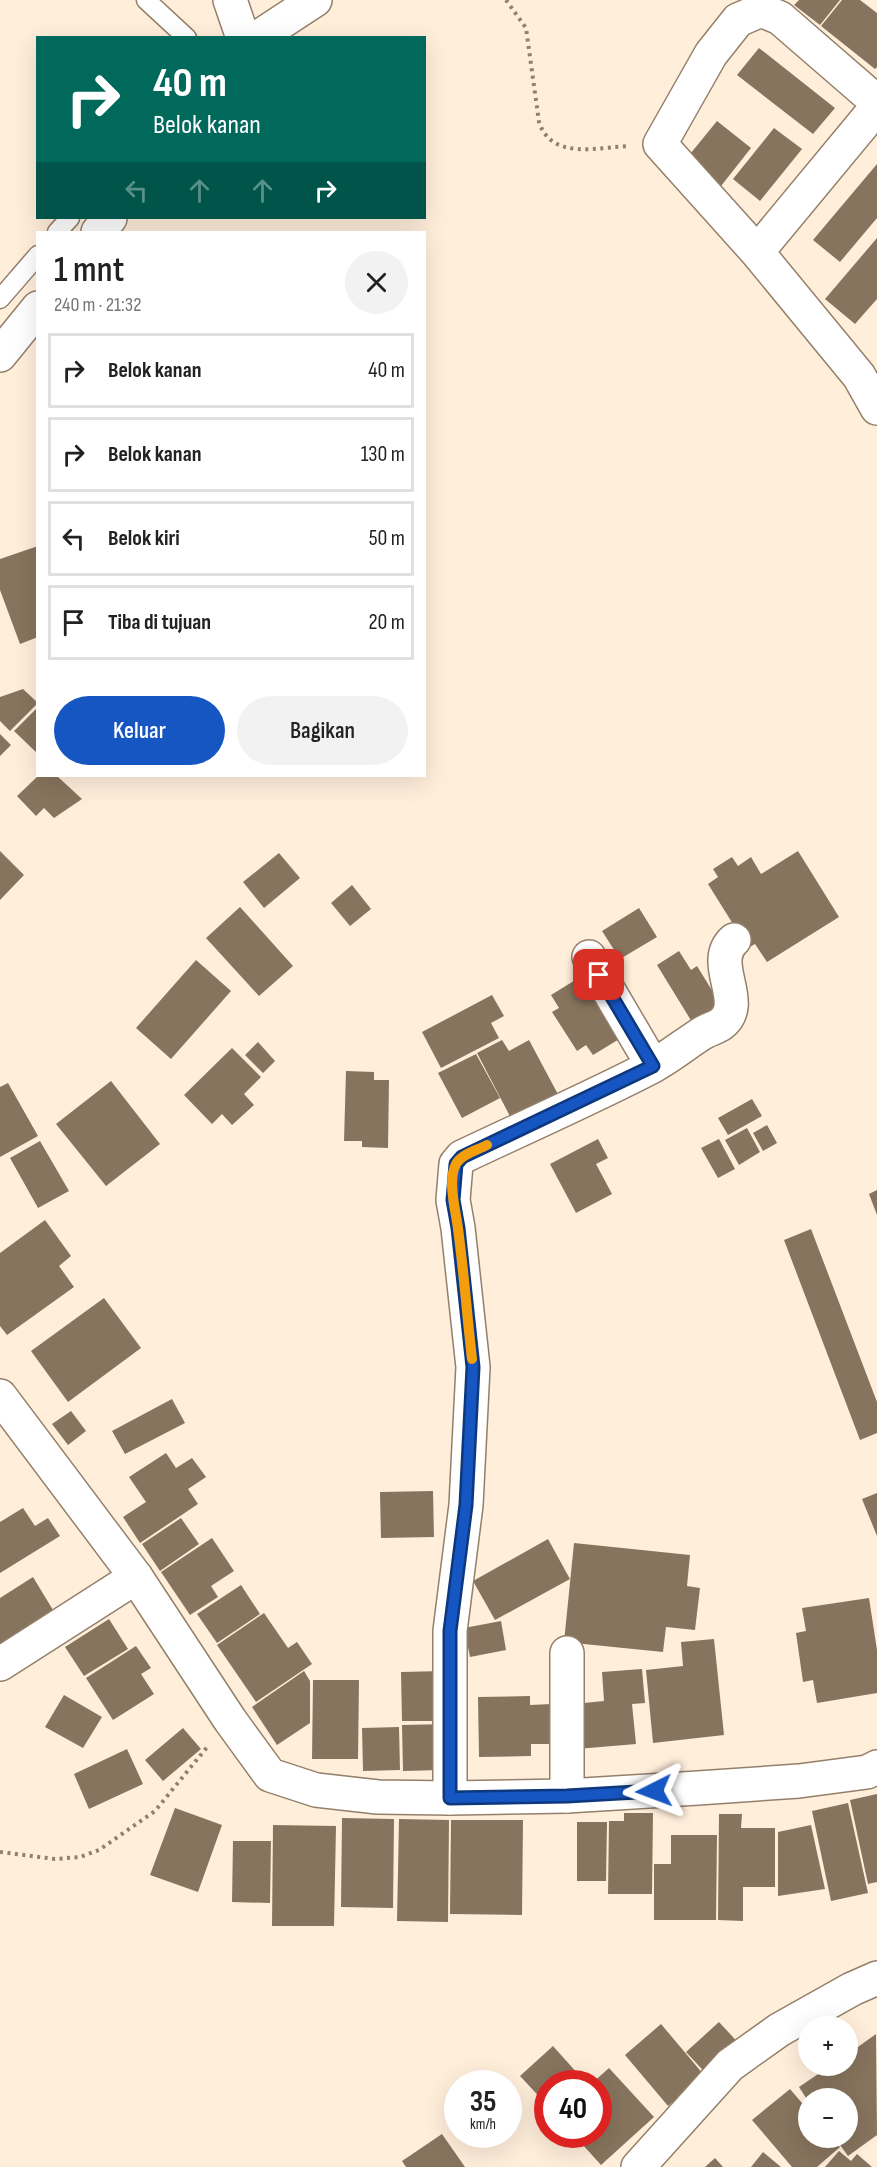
<!DOCTYPE html>
<html lang="id">
<head>
<meta charset="utf-8">
<style>
  body { margin:0; font-family:"Sofia Sans Condensed",sans-serif; background:#f2f2f2; color:#222; height:100vh; display:flex; flex-direction:column; font-size:22px; white-space:nowrap }
  * { box-sizing:border-box; margin:0 }
  p { font-size:20px; color:#767676 }
  .icon { flex:none; width:33px; height:33px; fill:none; stroke:currentColor; stroke-width:2; stroke-linecap:round; stroke-linejoin:round }
  .map { position:relative; flex:1; overflow:hidden }
  .sheet { position:absolute; left:36px; top:231px; width:390px; height:546px; display:flex; flex-direction:column; background:#fff; border-radius:0px; box-shadow:0 6px 24px #0002 }
  .sheet>* { flex:none }
  .guide { position:absolute; left:36px; top:36px; width:390px; height:183px; border-radius:0px; box-shadow:0 6px 24px #0002; background:#00695c; color:#fff; overflow:hidden }
  .fabs { position:absolute; left:798px; top:2016px; display:grid; gap:12px }
  .fabs a { display:grid; place-items:center; width:60px; height:60px; border-radius:50%; background:#fff; box-shadow:0 6px 24px #0002; font-size:30px }
  .speed { position:absolute; left:444px; top:2070px; display:flex; gap:12px; font-size:30px; font-weight:700; text-align:center }
  .speed>* { display:grid; place-content:center; width:78px; height:78px; border-radius:50%; background:#fff; box-shadow:0 6px 24px #0002; line-height:1 }
  .speed small { font-size:15px; font-weight:400 }
  .speed .limit { border:9px solid #d22; background:#fff; color:#111 }
  .pin { position:absolute; display:grid; place-items:center; width:51px; height:51px; color:#fff; margin:-26px; border-radius:12px; box-shadow:0 3px 9px #0006 }
  .me { position:absolute; width:66px; margin:-33px; rotate:267deg; stroke-linejoin:round; filter:drop-shadow(0 0 4px #0008) }
  .turn { display:flex; align-items:center; gap:21px; height:126px; padding:0 18px; font-size:27px }
  .turn .icon { width:78px; height:78px; stroke-width:2.5 }
  .turn b { display:block; font-size:42px; line-height:51px }
  .lanes { display:flex; align-items:center; height:57px; padding:0 18px; background:#0003; justify-content:center; gap:30px; direction:ltr }
  .lanes .off { opacity:.35 }
  .round { display:grid; place-items:center; flex:none; width:63px; height:63px; border-radius:32px; background:#f2f2f2 }
  .head { display:flex; align-items:center; justify-content:space-between; height:102px; padding:0 18px }
  h1 { font-size:36px; font-weight:600; line-height:45px }
  .cta { display:flex; gap:12px; margin-top:auto; padding:12px 18px }
  .cta a { flex:1; height:69px; border-radius:36px; background:#1656c2; color:#fff; font-size:24px; font-weight:600; line-height:69px; text-align:center }
  .cta a+a { background:#f2f2f2; color:#222 }
  ul { padding:0; list-style:none }
  li { display:flex; align-items:center; gap:18px; height:75px; margin:0 12px 9px; padding:0 6px; border:3px solid #e0e0e0; border-radius:0px }
  li div { flex:1 }
  li b { display:block; font-size:22px }
  li em { font-style:normal }
  .map>svg:first-child { display:block }
  .building { fill:#87745e }
  .lines { fill:none; stroke-linecap:round; stroke-linejoin:round }
  .service-casing { stroke:#94806a; stroke-width:21 }
  .minor-casing { stroke:#94806a; stroke-width:36 }
  .tertiary-casing { stroke:#94806a; stroke-width:36 }
  .path { stroke:#8d8172; stroke-width:4; stroke-dasharray:3 4.5; stroke-linecap:butt }
  .service { stroke:#fff; stroke-width:18 }
  .minor { stroke:#fff; stroke-width:33 }
  .tertiary { stroke:#fff; stroke-width:33 }
  .route-casing { stroke:#0e387e; stroke-width:15 }
  .route { stroke:#1656c2; stroke-width:10 }
  .slow { stroke:#f59e0b; stroke-width:10 }
</style>
</head>
<body>
<div class="map">
<svg width="877" height="2167" viewBox="0 0 877 2167">
  <rect width="100%" height="100%" fill="#ffeeda"/>
  <!-- building -->
  <path class="building" d="M799 0H840L820 25 794 5Z
    M842 0H860L877 13V67L875 69 821 26Z
    M759 48 835 108 813 134 737 75Z
    M717 121 751 148 721 186 686 159Z
    M774 128 802 149 760 201 733 179Z
    M877 164V218L840 262 813 240Z
    M877 238V299L855 324 825 299Z
    M38 546V637L20 644 0 590V559Z
    M23 689 38 703 10 731 0 721V697Z
    M38 707V754L14 731Z
    M0 734 11 745 0 756Z
    M38 776H57L82 799 54 818 44 808 36 816 17 796Z
    M0 851 24 875 0 900Z
    M798 851 839 917 767 962 755 944 748 948 708 884 718 877 713 869 732 857 738 866 751 857 761 874Z
    M279 853 300 878 264 908 243 882Z
    M352 885 371 909 350 926 331 903Z
    M240 907 293 966 259 996 206 938Z
    M639 908 657 937 620 959 602 931Z
    M679 951 691 970 697 966 721 1005 692 1022 657 965Z
    M196 960 231 991 171 1059 136 1028Z
    M577 979 585 992 595 986 631 1032 593 1055 586 1045 577 1051 552 1012 559 1008 551 995Z
    M492 995 504 1016 491 1023 499 1038 441 1068 422 1032Z
    M502 1040 509 1051 529 1040 561 1100 514 1124 477 1053Z
    M258 1042 275 1061 263 1073 245 1055Z
    M232 1048 261 1077 244 1094 254 1105 232 1125 222 1114 212 1124 184 1095Z
    M476 1054 500 1098 462 1118 438 1073Z
    M346 1071 374 1072V1080H389L388 1148 362 1147V1141H344Z
    M111 1081 160 1144 106 1186 56 1124Z
    M8 1083 38 1136 0 1157V1087Z
    M752 1099 762 1116 728 1135 718 1118Z
    M767 1125 777 1143 763 1151 753 1133Z
    M747 1128 760 1152 739 1165 725 1140Z
    M598 1139 608 1158 596 1164 612 1194 576 1213 550 1164Z
    M719 1139 735 1169 718 1178 701 1148Z
    M40 1141 69 1191 38 1208 10 1158Z
    M877 1190V1215L869 1194Z
    M45 1220 71 1256 59 1266 74 1287 7 1335 0 1326V1253Z
    M811 1229 877 1402V1433L860 1440 784 1240Z
    M104 1298 141 1348 68 1402 31 1351Z
    M172 1399 185 1423 125 1454 112 1431Z
    M71 1411 86 1431 68 1445 52 1424Z
    M166 1453 176 1468 192 1458 206 1477 188 1489 198 1504 140 1543 123 1517 146 1502 129 1477Z
    M433 1491 434 1537 381 1538 380 1492Z
    M877 1493V1536L862 1499Z
    M23 1508 35 1526 48 1518 60 1536 0 1573V1522Z
    M181 1518 199 1544 160 1571 142 1544Z
    M212 1538 234 1571 211 1586 218 1597 190 1615 161 1572Z
    M548 1539 570 1579 495 1620 473 1581Z
    M574 1543 690 1555 687 1586 700 1588 695 1630 666 1627 663 1652 564 1642Z
    M33 1577 56 1615 0 1660V1598Z
    M241 1585 260 1614 217 1643 197 1614Z
    M869 1598 877 1650V1693L817 1703 813 1680 803 1682 796 1633 806 1631 802 1608Z
    M264 1613 288 1648 297 1642 312 1664 256 1702 217 1645Z
    M109 1619 128 1649 84 1676 65 1647Z
    M501 1621 506 1650 470 1657 464 1628Z
    M714 1639 724 1735 653 1743 646 1670 683 1666 681 1642Z
    M136 1646 151 1668 141 1674 154 1694 113 1720 86 1678Z
    M642 1669 645 1703 632 1704 636 1744 577 1749 573 1704 604 1701 602 1672Z
    M304 1671 310 1681V1723L277 1745 252 1707Z
    M443 1671 444 1721H402L401 1672Z
    M313 1680H359L358 1759H312Z
    M64 1695 102 1717 83 1748 45 1727Z
    M530 1696V1705L552 1704V1744H531V1756L479 1757 478 1697Z
    M447 1724 441 1770 403 1771 402 1725Z
    M399 1727 400 1770 363 1771 362 1728Z
    M183 1728 201 1749 163 1781 145 1760Z
    M127 1749 143 1784 89 1809 74 1774Z
    M877 1794V1882L868 1884 850 1800Z
    M848 1803 868 1893 831 1901 812 1811Z
    M175 1808 222 1825 198 1892 150 1875Z
    M624 1813H653L652 1894H608L609 1821H624Z
    M719 1814H742L741 1828H775V1887H743V1921L718 1920Z
    M342 1818 394 1819 393 1908 341 1907Z
    M399 1819 449 1820 448 1922 397 1921Z
    M451 1820H523L522 1915 450 1914Z
    M577 1822H607L606 1881H577Z
    M273 1825 336 1826 334 1926H272Z
    M811 1825 825 1889 778 1896V1832Z
    M671 1835H717L716 1920H654V1864H671Z
    M233 1841H271L270 1903 232 1902Z
    M719 2022 744 2049 711 2079 686 2052Z
    M661 2024 704 2075 668 2106 625 2055Z
    M876 2034 877 2135 848 2156 835 2138H848V2098H808V2101L799 2087 830 2066H848V2054Z
    M553 2046 587 2084H548V2106L520 2076Z
    M609 2068 654 2117 601 2165 573 2134H598V2084H591Z
    M790 2089 808 2110V2138H832L840 2147 817 2167H792L752 2120Z
    M442 2134 465 2167H406L402 2161Z
    M839 2151 851 2161 857 2154 872 2167H825Z
    M763 2152 781 2167H751Z
    M715 2158 723 2167H705Z"/>
  <g class="lines">
    <defs>
      <path id="service" d="M146 0 187 38
        M57 232 70 218
        M0 299 38 255"/>
      <path id="minor" d="M230 0 243 38
        M257 38 315 0
        M877 102 780 18 761 10 738 20 711 54 660 144 757 252 859 376 877 408
        M98 232 110 218
        M757 252 877 107
        M0 355 38 308
        M589 957 653 1066
        M0 1664 136 1577
        M567 1796V1653
        M450 1798V1631L466 1505 473 1367 458 1228 453 1200 456 1164 462 1157C525 1127 589 1099 651 1067 668 1058 684 1045 701 1034 707 1030 715 1028 721 1024 749 1003 708 963 734 940"/>
      <path id="tertiary" d="M0 1396 136 1577 230 1720 270 1775 316 1790 378 1797 450 1798 567 1796 698 1788 799 1781 867 1772 877 1767
        M638 2167 730 2065 779 2030 852 1989 877 1978"/>
    </defs>
    <!-- service casing -->
    <use href="#service" class="service-casing"/>
    <!-- minor casing -->
    <use href="#minor" class="minor-casing"/>
    <!-- tertiary casing -->
    <use href="#tertiary" class="tertiary-casing"/>
    <!-- path -->
    <path class="path" d="M506 0 526 28 539 122C552 161 598 147 630 146
      M0 1852 55 1859 80 1857 99 1850 155 1811 208 1746"/>
    <!-- service -->
    <use href="#service" class="service"/>
    <!-- minor -->
    <use href="#minor" class="minor"/>
    <!-- tertiary -->
    <use href="#tertiary" class="tertiary"/>
  </g>
  <g class="lines">
    <defs>
      <path id="route" d="M599 975 653 1066 462 1157 456 1164 453 1200 458 1228 473 1367 466 1505 450 1631V1798L567 1796 654 1791"/>
    </defs>
    <!-- route casing -->
    <use href="#route" class="route-casing"/>
    <!-- route -->
    <use href="#route" class="route"/>
    <!-- slow -->
    <path class="slow" d="M472 1359C467 1316 464 1272 458 1229 456 1211 447 1181 456 1164 461 1154 478 1150 487 1145"/>
  </g>
</svg>
<div class="fabs">
<a>+</a>
<a>−</a>
</div>
<div class="speed"><div>35<small>km/h</small></div><div class="limit">40</div></div>
<div class="pin" style="left:599px;top:975px;background:#d93025"><svg class="icon" aria-label="arrive" viewBox="0 0 24 24"><path d="M6 21V4h12l-3 4 3 4H6"/></svg></div>
<svg class="me" style="left:654px;top:1791px" viewBox="-20 -20 40 40"><path d="M0-17L14 15 0 8-14 15z" fill="#1656c2" stroke="#fff" stroke-width="4"/></svg>
<div class="guide">
<div class="turn"><svg class="icon" aria-label="right" viewBox="0 0 24 24"><path d="M7 20v-9h11M14 6l5 5-5 5"/></svg><div><b>40 m</b>Belok kanan</div></div>
<div class="lanes"><svg class="icon off" aria-label="left" viewBox="0 0 24 24"><path d="M17 20v-9H6M10 6l-5 5 5 5"/></svg><svg class="icon off" aria-label="ahead" viewBox="0 0 24 24"><path d="M12 20V5M6 11l6-6 6 6"/></svg><svg class="icon off" aria-label="ahead" viewBox="0 0 24 24"><path d="M12 20V5M6 11l6-6 6 6"/></svg><svg class="icon" aria-label="right" viewBox="0 0 24 24"><path d="M7 20v-9h11M14 6l5 5-5 5"/></svg></div>
</div>
<section class="sheet">
<div class="head"><div><h1>1 mnt</h1><p>240 m · 21:32</p></div><a class="round"><svg class="icon" aria-label="close" viewBox="0 0 24 24"><path d="M6 6l12 12M18 6L6 18"/></svg></a></div>
<ul>
<li><svg class="icon" aria-label="right" viewBox="0 0 24 24"><path d="M7 20v-9h11M14 6l5 5-5 5"/></svg><div><b>Belok kanan</b></div><em>40 m</em></li>
<li><svg class="icon" aria-label="right" viewBox="0 0 24 24"><path d="M7 20v-9h11M14 6l5 5-5 5"/></svg><div><b>Belok kanan</b></div><em>130 m</em></li>
<li><svg class="icon" aria-label="left" viewBox="0 0 24 24"><path d="M17 20v-9H6M10 6l-5 5 5 5"/></svg><div><b>Belok kiri</b></div><em>50 m</em></li>
<li><svg class="icon" aria-label="arrive" viewBox="0 0 24 24"><path d="M6 21V4h12l-3 4 3 4H6"/></svg><div><b>Tiba di tujuan</b></div><em>20 m</em></li>
</ul>
<div class="cta"><a>Keluar</a><a>Bagikan</a></div>
</section>
</div>
</body>
</html>
